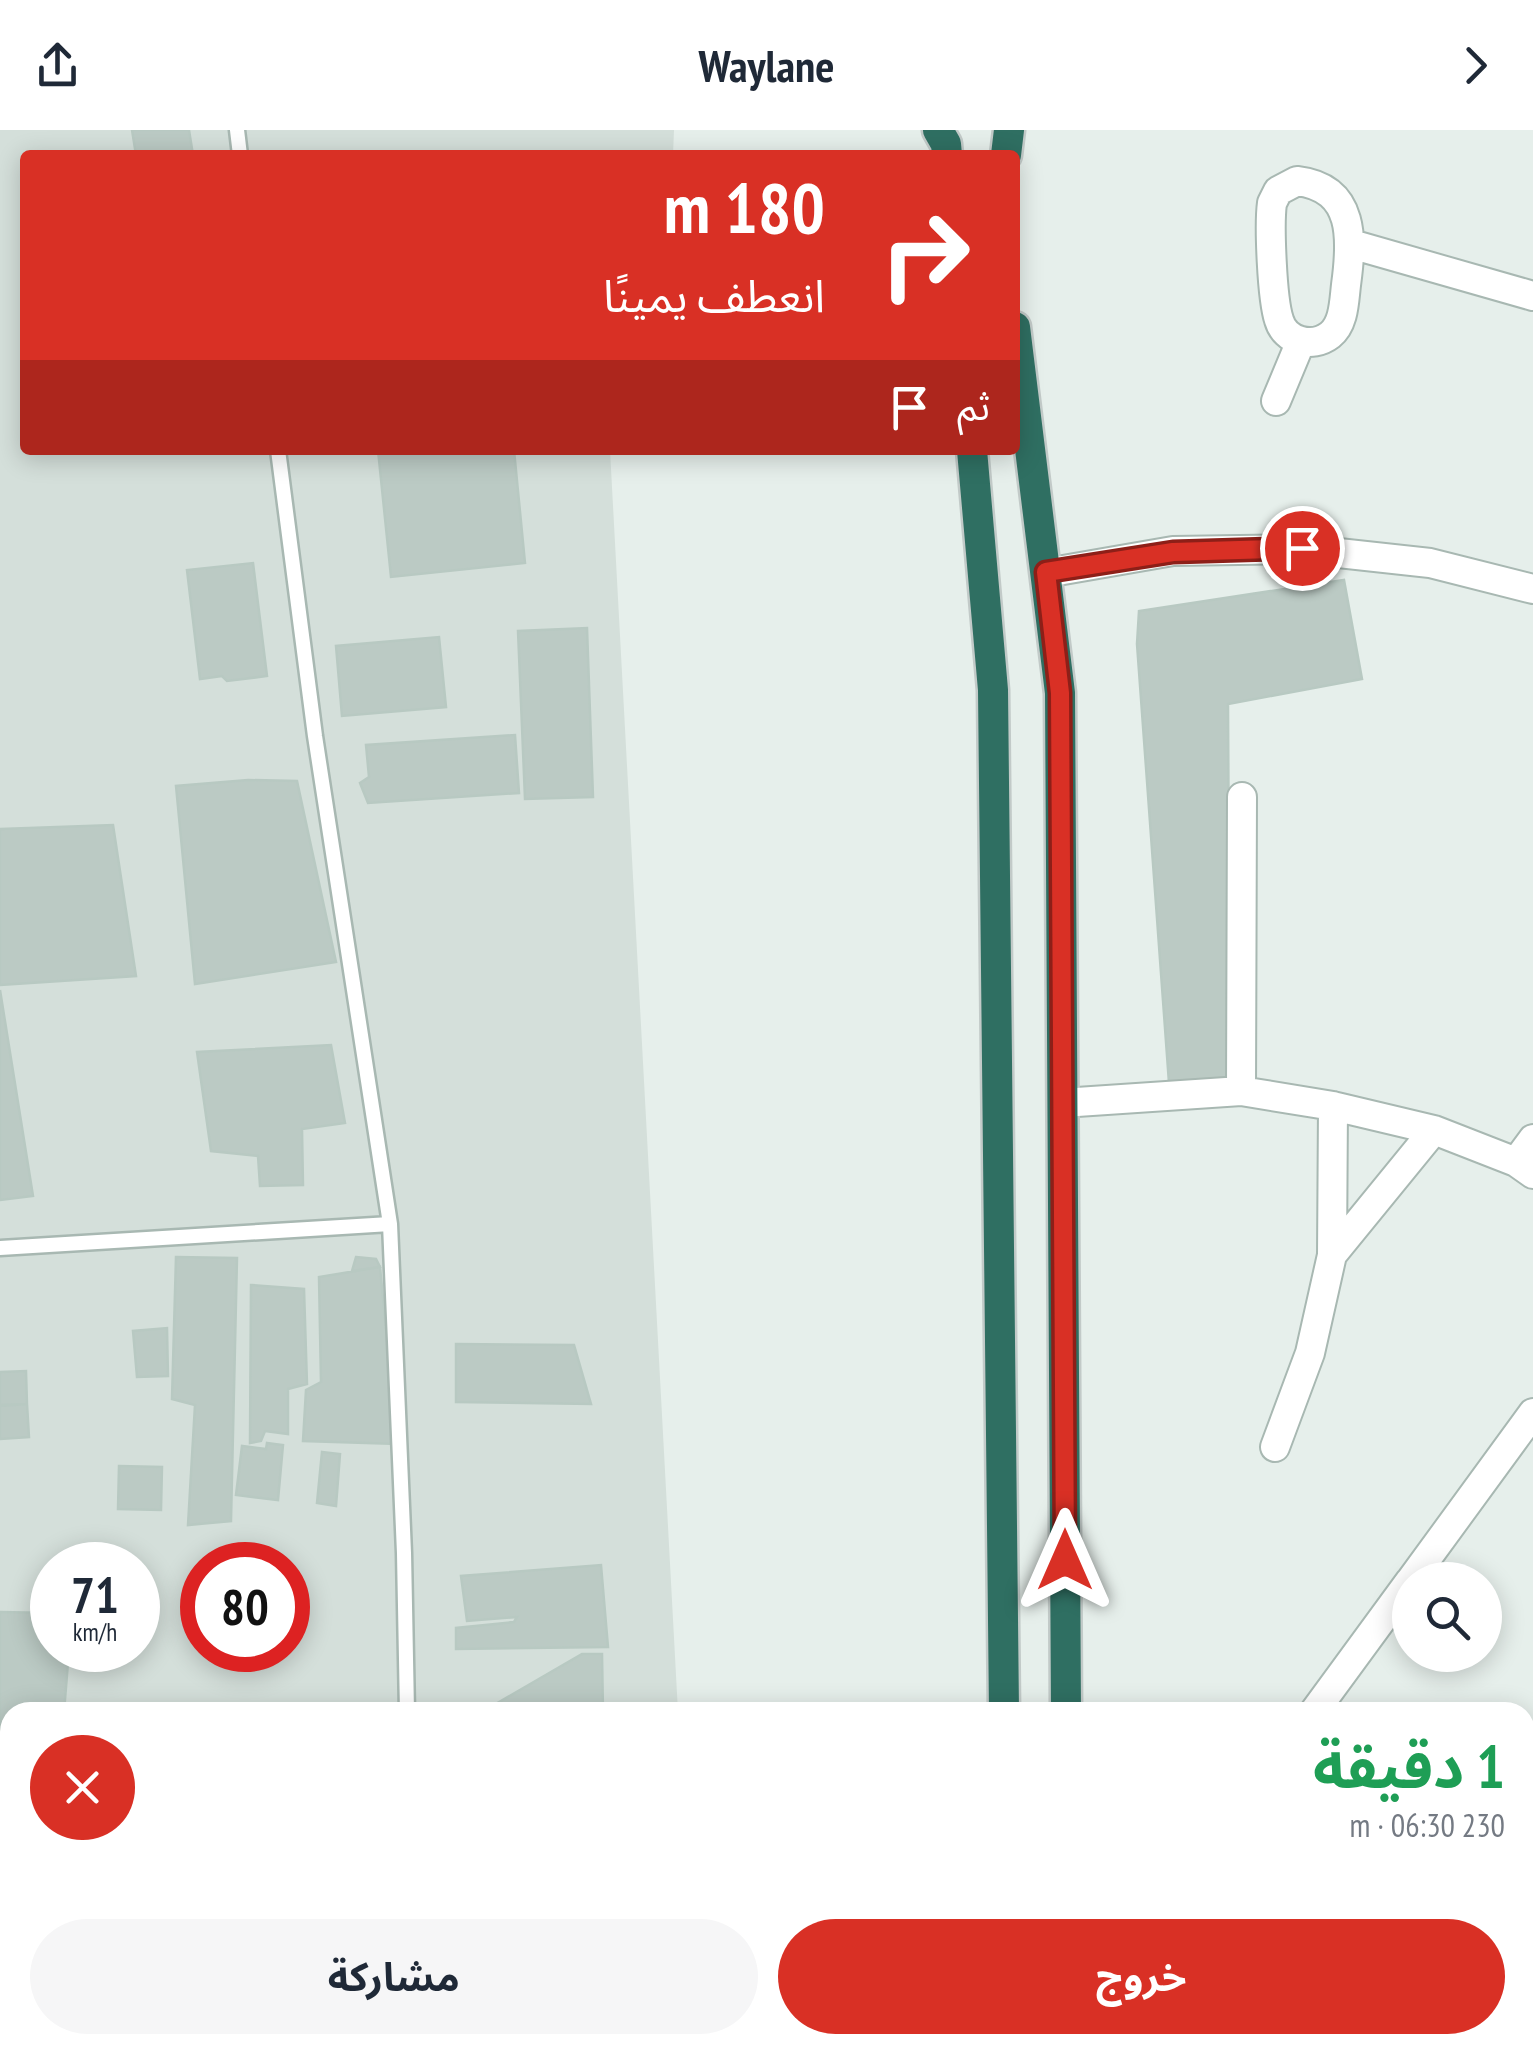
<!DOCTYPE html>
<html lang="ar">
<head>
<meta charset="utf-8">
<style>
  body { margin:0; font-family:"PT Sans Narrow","Noto Sans Arabic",sans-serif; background:#f6f6f7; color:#1f2937; direction:rtl; height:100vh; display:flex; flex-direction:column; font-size:38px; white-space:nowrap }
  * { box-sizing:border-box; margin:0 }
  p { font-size:32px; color:#747a83 }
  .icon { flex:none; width:55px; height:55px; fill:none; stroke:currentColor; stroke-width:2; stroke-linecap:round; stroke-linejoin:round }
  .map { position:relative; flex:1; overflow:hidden; direction:ltr }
  .panel { position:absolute; left:0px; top:1572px; width:1535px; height:352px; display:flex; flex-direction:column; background:#fff; border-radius:30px 30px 0 0; box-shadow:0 5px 25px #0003; direction:rtl }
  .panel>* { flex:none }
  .guide { position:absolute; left:20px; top:20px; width:1000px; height:305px; border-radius:10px; box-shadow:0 5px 25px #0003; direction:rtl; background:#d93025; color:#fff; overflow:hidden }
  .tools { position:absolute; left:1392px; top:1432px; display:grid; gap:20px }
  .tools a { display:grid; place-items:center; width:110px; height:110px; border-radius:50%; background:#fff; box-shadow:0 5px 25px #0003; font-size:50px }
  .speed { position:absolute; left:30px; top:1412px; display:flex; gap:20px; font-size:50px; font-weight:700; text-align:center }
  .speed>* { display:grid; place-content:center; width:130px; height:130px; border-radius:50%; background:#fff; box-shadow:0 5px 25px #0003; line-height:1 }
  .speed small { font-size:25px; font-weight:400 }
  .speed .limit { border:15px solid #d22; background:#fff; color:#111 }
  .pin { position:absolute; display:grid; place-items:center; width:85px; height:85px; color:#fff; margin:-42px; border:5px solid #fff; border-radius:50%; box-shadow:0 2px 10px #0007 }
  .me { position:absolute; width:110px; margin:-55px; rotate:0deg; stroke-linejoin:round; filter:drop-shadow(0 0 8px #0008) }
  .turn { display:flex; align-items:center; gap:35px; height:210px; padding:0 30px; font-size:45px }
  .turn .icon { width:130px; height:130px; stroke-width:2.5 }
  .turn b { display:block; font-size:70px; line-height:85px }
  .then { display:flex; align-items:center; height:95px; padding:0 30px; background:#0003; gap:20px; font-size:38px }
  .round { display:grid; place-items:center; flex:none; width:105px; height:105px; border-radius:52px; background:#f6f6f7 }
  .headline { display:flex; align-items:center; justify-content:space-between; height:170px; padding:0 30px }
  h1 { font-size:60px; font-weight:700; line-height:75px; color:#1e9e55 }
  .primary-button { display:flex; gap:20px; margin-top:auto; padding:20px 30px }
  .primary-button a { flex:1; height:115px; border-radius:60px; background:#d93025; color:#fff; font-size:40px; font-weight:700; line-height:115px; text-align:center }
  .primary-button a+a { background:#f6f6f7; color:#1f2937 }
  header { display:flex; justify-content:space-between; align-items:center; height:130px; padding:0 30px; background:#fff; font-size:45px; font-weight:700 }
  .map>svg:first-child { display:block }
  .built { fill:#d4dfda; fill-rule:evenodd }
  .building { fill:#bbcac4; stroke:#b8c9c2; stroke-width:2.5 }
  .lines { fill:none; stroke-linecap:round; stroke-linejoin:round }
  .lane-casing { stroke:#a8b8b2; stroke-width:19 }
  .street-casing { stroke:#a8b8b2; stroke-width:32 }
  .highway-casing { stroke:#c2cac8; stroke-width:35 }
  .lane { stroke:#fff; stroke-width:14 }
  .street { stroke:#fff; stroke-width:28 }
  .highway { stroke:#2f6f62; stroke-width:30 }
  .route-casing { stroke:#8d1f18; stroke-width:25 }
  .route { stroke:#d93025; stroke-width:18 }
</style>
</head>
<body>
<header><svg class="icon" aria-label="forward" viewBox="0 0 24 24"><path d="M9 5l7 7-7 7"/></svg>Waylane<svg class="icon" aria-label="share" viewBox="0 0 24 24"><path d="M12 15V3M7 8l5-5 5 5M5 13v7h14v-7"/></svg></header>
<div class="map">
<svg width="1533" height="1923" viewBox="0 0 1533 1923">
  <rect width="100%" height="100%" fill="#e6efeb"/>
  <!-- built -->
  <path class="built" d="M0 0H674L673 25H25V320H610L678 1582H10V1915H994L997 1923H0ZM52 1435H138V1520H52ZM202 1435H288V1520H202Z"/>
  <!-- building -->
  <path class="building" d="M132 0H189L193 25H136Z
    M378 320H514L525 433 391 447Z
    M253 433 267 546 227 551 222 546 200 549 187 440Z
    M1344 450 1362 549 1228 574 1230 949 1169 953 1137 514 1139 481Z
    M587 498 593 667 525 669 518 501Z
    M439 507 446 577 342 586 336 516Z
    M515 605 519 663 368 673 360 653 369 647 366 615Z
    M248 650 297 651 336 832 195 854 176 656Z
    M113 695 136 846 0 855V699Z
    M0 860 33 1066 0 1070Z
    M331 915 345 993 302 999 303 1055 260 1056 258 1026 211 1021 197 922Z
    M176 1127 237 1128 231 1391 188 1395 195 1275 172 1269Z
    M356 1127 376 1129 380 1137 352 1141Z
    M380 1137 397 1314 303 1311 306 1260 321 1252 319 1147Z
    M251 1155 304 1159 307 1254 288 1259V1304L265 1301 261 1311 250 1313Z
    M167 1198 168 1246 137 1247 133 1201Z
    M456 1214 574 1215 591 1274 456 1272Z
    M26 1241 27 1274 0 1275V1242Z
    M27 1274 29 1307 0 1309V1276Z
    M267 1313 283 1315 278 1370 236 1365 242 1316 266 1319Z
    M322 1322 340 1324 336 1376 317 1373Z
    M119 1336 162 1337 161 1380 118 1379Z
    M601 1435 608 1517 456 1519V1498L514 1492 517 1487 467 1491 461 1446Z
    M0 1482 52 1483V1520H69L64 1582H10V1744H0Z
    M582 1524H602L603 1582H482Z
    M7 1892H10V1915H41V1923H7Z
    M200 1915H278L277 1923H199Z
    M279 1915 340 1917V1923H279Z
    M473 1915H630L631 1923H628Z
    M445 1916 537 1920V1923H444Z"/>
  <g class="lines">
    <defs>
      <path id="lane" d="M237 0 240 25
        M278 320 315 606 390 1094 404 1423 407 1582
        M0 1118 390 1094
        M399 1923 400 1915"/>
      <path id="street" d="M1297 51C1356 58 1352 111 1346 155 1344 172 1344 194 1330 205 1312 219 1285 211 1279 190 1272 169 1269 95 1272 73L1278 61Z
        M1351 114 1533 166
        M1276 271 1301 211
        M1046 443 1173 421 1302 419 1430 433 1533 459
        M1241 961 1242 667
        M1062 973 1241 961 1333 976 1434 1000 1516 1032 1533 1044
        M1516 1032 1533 1009
        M1332 1125 1434 1000
        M1275 1317 1310 1223 1332 1125 1333 976
        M1411 1450 1533 1283
        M1314 1582 1410 1451
        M1525 1786 1533 1792
        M1525 1830 1533 1821
        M1444 1923 1451 1915"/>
      <path id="highway" d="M938 0 946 14 947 25
        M1006 25 1009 0
        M1015 197 1060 563 1066 1582
        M972 320 993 560 1004 1582
        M1052 1915 1055 1923
        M1119 1915 1122 1923"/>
    </defs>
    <!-- lane casing -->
    <use href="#lane" class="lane-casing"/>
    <!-- street casing -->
    <use href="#street" class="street-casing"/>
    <!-- highway casing -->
    <use href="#highway" class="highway-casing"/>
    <!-- lane -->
    <use href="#lane" class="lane"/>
    <!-- street -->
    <use href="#street" class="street"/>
    <!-- highway -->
    <use href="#highway" class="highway"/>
  </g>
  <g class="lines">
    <defs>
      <path id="route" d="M1065 1430 1060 563 1046 442 1173 422 1302 418"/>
    </defs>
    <!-- route casing -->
    <use href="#route" class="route-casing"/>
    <!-- route -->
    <use href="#route" class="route"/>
  </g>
</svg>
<div class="tools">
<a><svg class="icon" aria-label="search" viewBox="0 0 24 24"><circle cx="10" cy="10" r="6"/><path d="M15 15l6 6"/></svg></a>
</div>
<div class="speed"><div>71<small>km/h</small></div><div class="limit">80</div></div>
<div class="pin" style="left:1302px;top:418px;background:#d93025"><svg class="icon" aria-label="arrive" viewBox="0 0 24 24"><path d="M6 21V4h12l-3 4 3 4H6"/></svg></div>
<svg class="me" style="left:1065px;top:1430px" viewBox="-20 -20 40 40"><path d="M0-17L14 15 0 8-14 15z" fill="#d93025" stroke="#fff" stroke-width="4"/></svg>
<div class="guide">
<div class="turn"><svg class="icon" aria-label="right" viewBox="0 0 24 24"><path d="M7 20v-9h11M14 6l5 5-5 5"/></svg><div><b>180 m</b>انعطف يمينًا</div></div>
<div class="then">ثم<svg class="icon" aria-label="arrive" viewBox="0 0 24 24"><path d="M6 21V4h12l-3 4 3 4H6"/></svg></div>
</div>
<section class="panel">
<div class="headline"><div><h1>1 دقيقة</h1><p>230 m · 06:30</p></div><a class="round" style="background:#d93025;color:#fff"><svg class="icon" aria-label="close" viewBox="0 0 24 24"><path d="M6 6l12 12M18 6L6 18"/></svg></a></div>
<div class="primary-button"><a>خروج</a><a>مشاركة</a></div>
</section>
</div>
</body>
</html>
